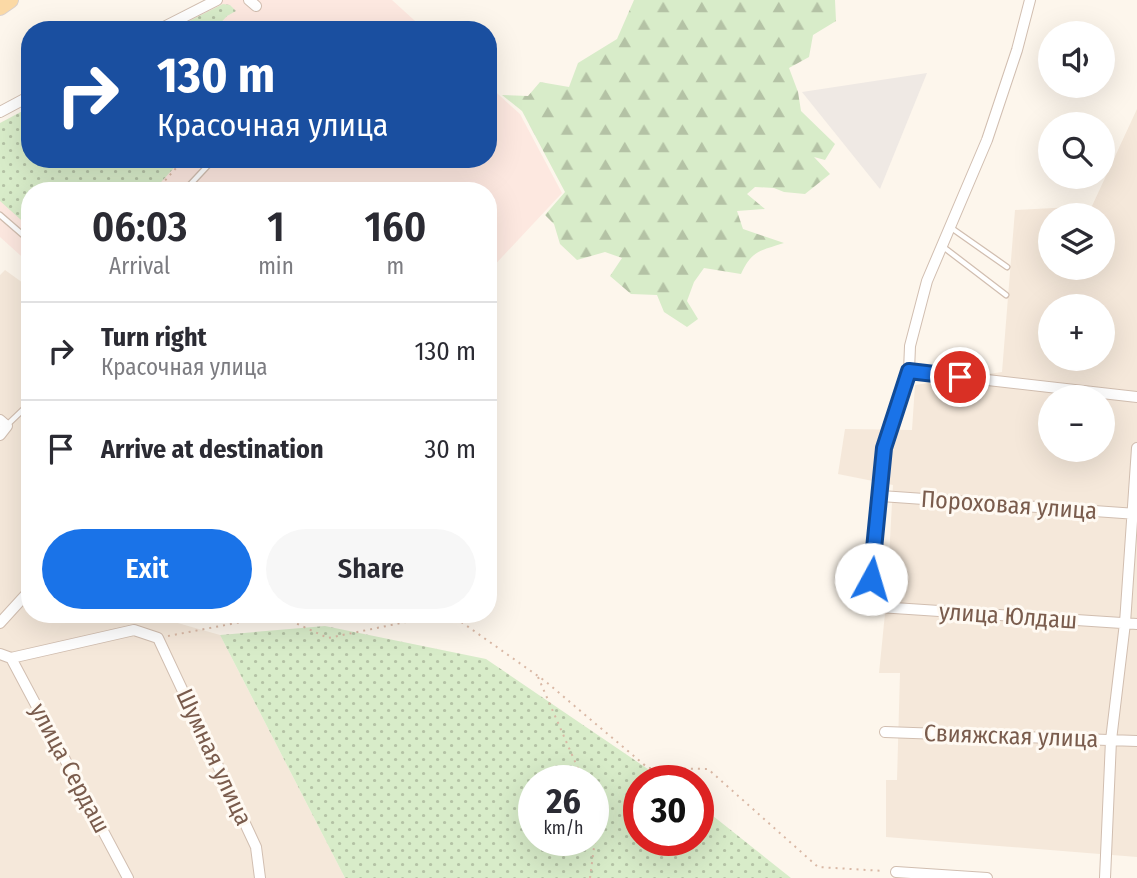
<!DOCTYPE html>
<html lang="en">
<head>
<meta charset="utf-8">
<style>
  body { margin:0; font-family:"Fira Sans Condensed",sans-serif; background:#f7f7f7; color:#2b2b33; height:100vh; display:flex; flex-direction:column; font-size:26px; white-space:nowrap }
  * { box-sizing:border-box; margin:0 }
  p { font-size:23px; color:#7c7c81 }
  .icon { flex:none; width:38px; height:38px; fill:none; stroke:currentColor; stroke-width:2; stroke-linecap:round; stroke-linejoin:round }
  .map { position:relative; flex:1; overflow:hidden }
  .drawer { position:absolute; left:21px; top:182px; width:476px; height:441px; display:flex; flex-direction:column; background:#fff; border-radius:28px; box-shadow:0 7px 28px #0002 }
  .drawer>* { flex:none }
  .top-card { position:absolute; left:21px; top:21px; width:476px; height:147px; border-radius:28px; box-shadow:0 7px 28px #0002; background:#1a4fa0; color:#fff; overflow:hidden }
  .tools { position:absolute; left:1038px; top:21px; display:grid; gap:14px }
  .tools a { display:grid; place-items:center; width:77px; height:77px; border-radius:50%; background:#fff; box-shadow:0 7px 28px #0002; font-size:35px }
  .speed { position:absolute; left:518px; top:765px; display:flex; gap:14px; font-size:35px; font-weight:700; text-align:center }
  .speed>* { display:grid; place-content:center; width:91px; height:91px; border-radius:50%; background:#fff; box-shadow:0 7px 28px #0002; line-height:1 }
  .speed small { font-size:18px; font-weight:400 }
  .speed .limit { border:10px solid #d22; background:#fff; color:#111 }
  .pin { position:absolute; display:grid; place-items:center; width:60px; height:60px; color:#fff; margin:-30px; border:4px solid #fff; border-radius:50%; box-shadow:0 2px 7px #0007 }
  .me { position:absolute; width:77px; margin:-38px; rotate:6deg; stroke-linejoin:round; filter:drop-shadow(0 0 5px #0008) }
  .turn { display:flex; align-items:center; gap:24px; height:147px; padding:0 21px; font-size:32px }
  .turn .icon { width:91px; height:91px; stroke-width:2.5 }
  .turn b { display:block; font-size:49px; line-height:60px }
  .eta { display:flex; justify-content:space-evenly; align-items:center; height:119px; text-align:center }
  .eta b { font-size:42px; font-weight:600; line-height:49px }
  .cta { display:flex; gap:14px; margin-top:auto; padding:14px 21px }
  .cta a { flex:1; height:80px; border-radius:42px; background:#1a73e8; color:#fff; font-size:28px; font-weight:600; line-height:80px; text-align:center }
  .cta a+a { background:#f7f7f7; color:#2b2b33 }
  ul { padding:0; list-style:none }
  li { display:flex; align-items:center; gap:21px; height:98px; padding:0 21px; border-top:2px solid #e1e1e2 }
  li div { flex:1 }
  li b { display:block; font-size:26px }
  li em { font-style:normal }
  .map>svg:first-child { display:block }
  .residential { fill:#f5e8da; fill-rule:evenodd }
  .commercial { fill:#fde8e0 }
  .industrial { fill:#efe9e4 }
  .green { fill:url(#green-dots); fill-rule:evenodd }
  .forest { fill:url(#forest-firs) }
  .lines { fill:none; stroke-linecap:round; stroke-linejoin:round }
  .service-casing { stroke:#d1beb0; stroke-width:7 }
  .minor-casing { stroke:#d1beb0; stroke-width:12 }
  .primary-casing { stroke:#dad1cd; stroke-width:18 }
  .path { stroke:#d9b8a5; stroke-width:2; stroke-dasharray:2 5; stroke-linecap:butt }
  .service { stroke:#fff; stroke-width:4.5 }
  .minor { stroke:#fff; stroke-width:10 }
  .primary { stroke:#fbd9a5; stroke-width:16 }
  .route-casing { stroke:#114b97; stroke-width:18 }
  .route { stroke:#1a73e8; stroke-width:12 }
  .labels { text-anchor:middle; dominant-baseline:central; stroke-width:6; stroke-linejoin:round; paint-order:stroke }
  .street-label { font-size:24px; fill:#7a5c4d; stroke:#fffaf3 }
</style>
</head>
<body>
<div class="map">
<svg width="1137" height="878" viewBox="0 0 1137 878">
  <defs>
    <pattern id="green-dots" width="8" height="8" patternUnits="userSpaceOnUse" patternTransform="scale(1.75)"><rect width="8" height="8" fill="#d8ecc9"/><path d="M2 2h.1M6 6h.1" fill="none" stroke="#b4c2a5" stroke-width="1.8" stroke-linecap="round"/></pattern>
    <pattern id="forest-firs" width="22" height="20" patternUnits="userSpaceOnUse" patternTransform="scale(1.75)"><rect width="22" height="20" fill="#d8ecc9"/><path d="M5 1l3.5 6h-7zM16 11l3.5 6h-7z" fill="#b4c2a5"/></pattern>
  </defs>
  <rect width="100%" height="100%" fill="#fdf6ec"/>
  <!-- residential -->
  <path class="residential" d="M1137 109V857L886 837V780H897L900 673H879L887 594 893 485 838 474 845 429 912 430 915 385 1002 372 1015 210 1092 206ZM1050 215H1102V268H1050ZM1050 306H1102V359H1050ZM1050 397H1102V450H1050Z
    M5 270 30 288V614H146L220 635 345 878H0V275Z"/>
  <!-- commercial -->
  <path class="commercial" d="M208 0H392L425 30H159Z
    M488 85 520 114 562 193 488 272V191H30V264L0 237V163L30 159H488Z"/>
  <!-- industrial -->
  <path class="industrial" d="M927 73 880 189 802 92Z"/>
  <!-- green -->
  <path class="green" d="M223 4 230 5 236 11 227 16 214 30H207L205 28 203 30H171Z
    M30 107V159H182L153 191H30V228L0 201V123Z
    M325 626 486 659 664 780H639V840H698V804L791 878H345L220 635ZM534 780H593V840H534Z"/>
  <!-- forest -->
  <path class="forest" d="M634 0H835L836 21 813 35 809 57 789 68 798 92 801 111 835 144 825 160 814 157 830 174 805 194 784 192 774 188 755 187 747 194 765 209 737 211 743 229 784 243C760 251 752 250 741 274L704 268 694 282 687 301 698 319 687 327 664 312 657 295 631 294 610 276 622 258 605 252 577 260 560 244 554 224 545 215 565 192 522 111 502 95 528 96 540 82 569 87 578 63 617 39Z"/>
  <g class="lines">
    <defs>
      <path id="service" d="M184 191 214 159
        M0 215 30 241
        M950 227 1007 267
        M942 246 1006 295
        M7 425 30 403"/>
      <path id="minor" d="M249 0 256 6
        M1030 0 1017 50 987 140 927 281 910 346 909 371 884 448 871 579 879 607 1137 624
        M158 30 217 0
        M0 112 30 96
        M909 371 1137 397
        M0 420 7 426 0 435
        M881 496 1137 514
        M0 623 30 590
        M0 654 11 658 134 630 158 638 256 847 260 878
        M11 658 128 878
        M885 732 1137 741
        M896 872 987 878
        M1105 878 1111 740 1125 623 1137 448"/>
      <path id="primary" d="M0 7 10 0"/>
    </defs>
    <!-- service casing -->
    <use href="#service" class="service-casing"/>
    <!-- minor casing -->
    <use href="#minor" class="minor-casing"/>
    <!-- primary casing -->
    <use href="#primary" class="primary-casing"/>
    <!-- path -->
    <path class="path" d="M189 159 192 162 195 159
      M156 191 184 159
      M450 614 545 681 648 768 708 769 818 867 884 871
      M168 636 278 615 328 638 445 614
      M538 677 583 780
      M590 878 598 817 593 805"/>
    <!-- service -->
    <use href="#service" class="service"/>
    <!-- minor -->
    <use href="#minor" class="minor"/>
    <!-- primary -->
    <use href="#primary" class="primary"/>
  </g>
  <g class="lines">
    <defs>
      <path id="route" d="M871 579 884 448 909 371 960 377"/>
    </defs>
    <!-- route casing -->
    <use href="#route" class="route-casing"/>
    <!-- route -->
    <use href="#route" class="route"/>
  </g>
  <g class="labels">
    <!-- street labels -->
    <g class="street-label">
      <text transform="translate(1009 505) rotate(4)">Пороховая улица</text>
      <text transform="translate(1008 616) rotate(4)">улица Юлдаш</text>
      <text transform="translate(1011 736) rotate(2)">Свияжская улица</text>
      <text transform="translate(214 757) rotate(65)">Шумная улица</text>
      <text transform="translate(70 768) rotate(62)">улица Сердаш</text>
    </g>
  </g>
</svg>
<div class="tools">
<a><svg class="icon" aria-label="sound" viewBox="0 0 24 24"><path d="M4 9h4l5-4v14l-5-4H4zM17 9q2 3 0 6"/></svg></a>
<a><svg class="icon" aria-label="search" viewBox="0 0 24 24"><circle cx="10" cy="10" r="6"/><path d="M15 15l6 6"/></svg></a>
<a><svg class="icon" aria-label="layers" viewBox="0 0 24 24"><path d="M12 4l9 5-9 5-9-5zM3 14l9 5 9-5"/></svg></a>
<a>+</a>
<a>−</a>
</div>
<div class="speed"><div>26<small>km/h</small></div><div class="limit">30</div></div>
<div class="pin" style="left:960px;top:377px;background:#d93025"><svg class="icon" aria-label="arrive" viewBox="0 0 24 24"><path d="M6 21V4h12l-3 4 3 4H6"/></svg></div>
<svg class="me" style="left:871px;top:579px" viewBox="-20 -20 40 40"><circle r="19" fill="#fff"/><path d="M0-13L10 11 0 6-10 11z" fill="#1a73e8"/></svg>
<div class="top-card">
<div class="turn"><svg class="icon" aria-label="right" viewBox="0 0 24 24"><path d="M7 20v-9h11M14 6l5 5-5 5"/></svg><div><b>130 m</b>Красочная улица</div></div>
</div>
<section class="drawer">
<div class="eta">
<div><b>06:03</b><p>Arrival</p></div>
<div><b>1</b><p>min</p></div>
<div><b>160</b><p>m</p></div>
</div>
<ul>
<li><svg class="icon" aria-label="right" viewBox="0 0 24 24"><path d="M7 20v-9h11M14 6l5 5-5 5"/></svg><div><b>Turn right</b><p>Красочная улица</p></div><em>130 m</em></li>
<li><svg class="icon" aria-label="arrive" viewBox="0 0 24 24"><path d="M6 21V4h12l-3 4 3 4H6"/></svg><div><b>Arrive at destination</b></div><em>30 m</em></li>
</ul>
<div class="cta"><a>Exit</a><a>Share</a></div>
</section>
</div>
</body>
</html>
